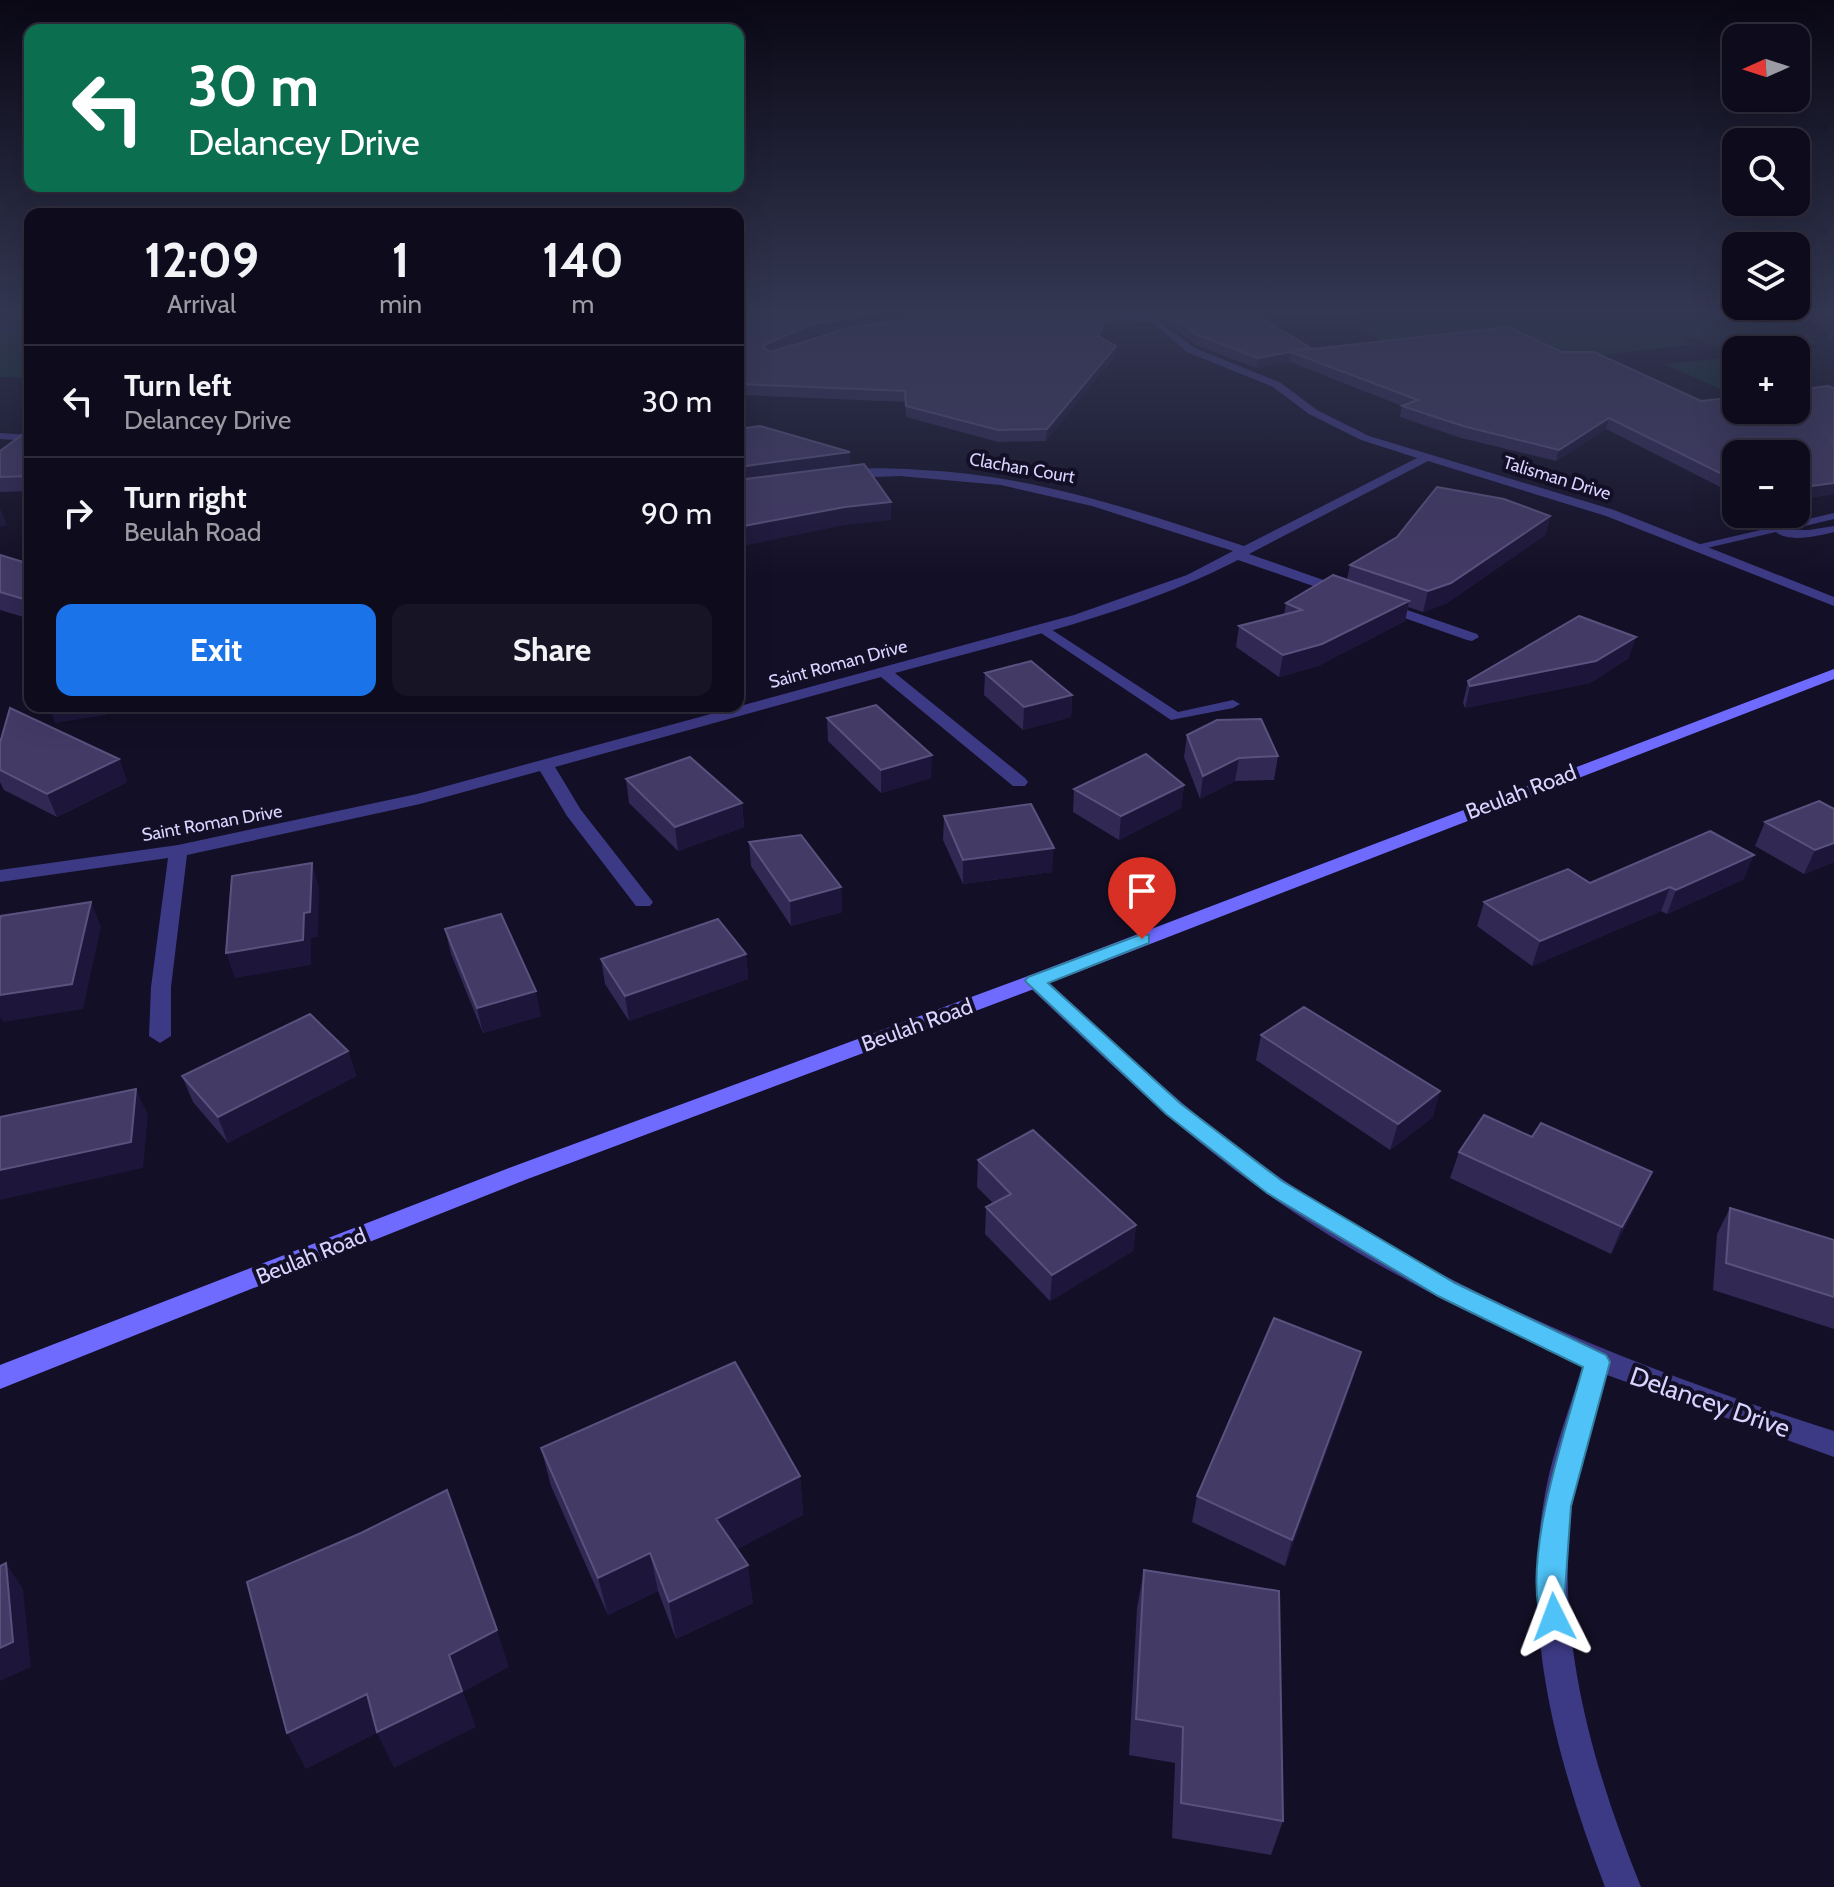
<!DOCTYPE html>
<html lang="en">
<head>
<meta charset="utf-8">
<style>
  body { margin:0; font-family:Cabin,sans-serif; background:#171425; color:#f1f3f6; height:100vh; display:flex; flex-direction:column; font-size:30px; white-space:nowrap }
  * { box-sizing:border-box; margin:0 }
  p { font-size:26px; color:#9b9ba3 }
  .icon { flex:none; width:44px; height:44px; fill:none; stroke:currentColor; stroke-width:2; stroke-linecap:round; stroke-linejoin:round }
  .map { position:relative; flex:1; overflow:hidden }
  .details { position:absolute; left:24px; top:208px; width:720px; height:504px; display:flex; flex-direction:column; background:#0e0b1c; border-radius:16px; box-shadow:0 8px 32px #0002,0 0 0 2px #2e2b3b }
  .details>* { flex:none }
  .hud { position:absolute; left:24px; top:24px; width:720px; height:168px; border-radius:16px; box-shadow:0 8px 32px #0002,0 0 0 2px #2e2b3b; background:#0b6e4f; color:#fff; overflow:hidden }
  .needle { width:52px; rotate:267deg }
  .tools { position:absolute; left:1722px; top:24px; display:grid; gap:16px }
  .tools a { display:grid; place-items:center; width:88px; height:88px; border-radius:16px; background:#0e0b1c; box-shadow:0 8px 32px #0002,0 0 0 2px #2e2b3b; font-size:40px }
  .pin { position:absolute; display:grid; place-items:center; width:68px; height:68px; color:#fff; margin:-82px -34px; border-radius:50% 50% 50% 0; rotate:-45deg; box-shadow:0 0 8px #0007 }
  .pin .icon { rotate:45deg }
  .me { position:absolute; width:88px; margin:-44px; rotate:357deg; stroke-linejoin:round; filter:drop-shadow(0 0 6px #0008) }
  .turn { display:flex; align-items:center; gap:28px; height:168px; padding:0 32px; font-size:36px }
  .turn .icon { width:104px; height:104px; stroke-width:2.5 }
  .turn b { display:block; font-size:56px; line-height:68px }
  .eta { display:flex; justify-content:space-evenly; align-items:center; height:136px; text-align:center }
  .eta b { font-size:48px; font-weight:700; line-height:56px }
  .primary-button { display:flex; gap:16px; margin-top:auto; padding:16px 32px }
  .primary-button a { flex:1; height:92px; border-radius:16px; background:#1a73e8; color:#fff; font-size:32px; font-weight:700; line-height:92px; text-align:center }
  .primary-button a+a { background:#171425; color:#f1f3f6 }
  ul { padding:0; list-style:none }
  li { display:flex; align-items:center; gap:24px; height:112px; padding:0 32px; border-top:2px solid #2e2b3b }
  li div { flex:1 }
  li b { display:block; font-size:30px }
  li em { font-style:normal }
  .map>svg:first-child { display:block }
  .green { fill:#12302f }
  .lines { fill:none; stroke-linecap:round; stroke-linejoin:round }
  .stream { fill:#0c2248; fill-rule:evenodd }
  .lane { fill:#3d3a85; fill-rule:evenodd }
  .street { fill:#3d3a85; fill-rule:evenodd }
  .secondary { fill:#6f6bff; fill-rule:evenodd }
  .wall { fill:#312854; fill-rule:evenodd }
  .shaded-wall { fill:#1d163a }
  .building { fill:#433a66; stroke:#5a527e; stroke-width:2 }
  .route { fill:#4fc3f7; stroke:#337fa1; stroke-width:2 }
  .labels { text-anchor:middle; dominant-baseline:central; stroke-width:8; stroke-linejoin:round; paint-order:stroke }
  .far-street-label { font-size:18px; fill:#d9d4ff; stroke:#130f26 }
  .street-label { font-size:22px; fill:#d9d4ff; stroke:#130f26 }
  .near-street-label { font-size:26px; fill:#d9d4ff; stroke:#130f26 }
</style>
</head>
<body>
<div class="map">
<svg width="1834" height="1887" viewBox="0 0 1834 1887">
  <rect width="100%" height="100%" fill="#130f26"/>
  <!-- green -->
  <path class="green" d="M0 313H30V378L0 377Z
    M1365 313H1781L1753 318 1819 343 1736 350 1731 354 1693 337 1684 339 1690 343 1686 345 1558 360 1390 345 1369 334 1361 324Z
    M1736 357V396L1664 364Z"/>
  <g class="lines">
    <!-- stream -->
    <path class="stream" d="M0 327H30V331H0Z"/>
    <!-- lane -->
    <path class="lane" d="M1834 513V519L1788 530H1809L1834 526V532C1818 536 1788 543 1776 532L1698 550 1692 546Z
      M1043 624 1178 712 1233 700 1240 704 1233 708 1171 720 1038 631V625Z"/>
    <!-- street -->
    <path class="street" d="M1147 313H1157L1163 324 1195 348 1281 383 1317 410 1369 436 1614 510 1834 597V606L1606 516 1428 461 1249 554 1349 589V595H1339L1238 560C1131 615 1011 641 895 673L1025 778 1028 782 1025 786H1013L881 677 555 767 581 810 653 902 650 906H636L567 816 540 771 420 804 187 855 171 987V1036L160 1043 149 1036 151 987 168 858 0 882V870L178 845 417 794 1074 615 1187 575 1233 551 1092 506 1001 485 900 476 845 478 839 474 841 471C866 467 895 468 921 470 1033 475 1138 511 1244 546L1417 458 1361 440 1309 414 1273 387 1187 352 1152 322 1082 323 1077 320 1082 317 1149 316Z
      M0 433 30 435V441L0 439Z
      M1381 601 1477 634 1479 637 1472 641 1467 640 1376 608V602Z
      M1035 974 1042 976C1111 1039 1178 1105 1254 1159 1429 1286 1629 1366 1834 1431V1457L1607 1375C1596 1414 1581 1453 1574 1493 1552 1628 1591 1763 1641 1887H1605C1557 1762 1520 1628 1545 1494 1553 1450 1570 1407 1583 1365 1460 1312 1339 1250 1232 1168 1160 1113 1094 1048 1028 986L1025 981 1028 976Z"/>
    <!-- secondary -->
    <path class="secondary" d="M1834 669V679L1042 986 525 1180 0 1389V1365L509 1168 1028 976Z"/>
  </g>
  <!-- wall -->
  <path class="wall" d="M748 313H1056L906 318 869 325 1107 315 1106 325 1101 338 1116 346 1115 356 1046 441 998 442 906 417 905 402 738 395V315ZM845 329 772 352 810 335Z
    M1159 313H1252L1311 348 1310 349 1508 327 1562 352H1594L1701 401 1736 397V410H1796V390L1828 386 1834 388V494L1796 500V454H1736V495L1606 429 1556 461 1461 438 1400 417 1402 406 1290 362 1256 368 1196 345 1165 322Z
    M30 429V491L0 492V451Z
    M1550 516 1545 535 1447 603 1423 612 1408 607 1405 621 1318 666 1279 677 1236 647 1239 626 1284 615 1286 603 1347 579 1350 565Z
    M0 555 30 564V619L0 610Z
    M1629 658 1590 683 1465 708 1463 703 1468 681Z
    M985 673 1072 695 1071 717 1023 730 984 695Z
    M827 718 931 778 881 793 828 741Z
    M1187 735 1278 756 1274 780 1235 781 1200 799 1184 757Z
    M0 743 119 759 127 782 57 817 4 790 0 782Z
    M626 779 742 803 744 827 678 851 629 803Z
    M1184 785 1181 808 1119 840 1073 812 1074 789Z
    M1834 809V862L1804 874 1755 846 1765 822Z
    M944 816 1052 872 963 884 943 840Z
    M749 842 841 887 842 912 791 926 751 866Z
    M1744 879 1667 914 1661 911 1532 966 1477 926 1484 902 1590 883Z
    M445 929 541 1016 483 1033 451 954Z
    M746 954 748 979 629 1021 605 984 601 959Z
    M1261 1035 1433 1117 1390 1150 1256 1060Z
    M348 1051 356 1076 228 1143 193 1102 182 1076Z
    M1532 1137 1640 1198 1611 1254 1450 1178 1459 1152Z
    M978 1160 1136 1225 1133 1251 1050 1301 985 1234 986 1207 993 1203 977 1187Z
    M1730 1208 1834 1240V1329L1713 1290 1717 1234Z
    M1353 1379 1285 1566 1192 1522 1197 1496Z
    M541 1448 800 1476 803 1515 737 1549 753 1603 676 1639 658 1591 608 1615 551 1486Z
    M1144 1570 1283 1821 1271 1855 1172 1838 1175 1763 1129 1755 1137 1608Z"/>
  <!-- shaded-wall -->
  <path class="shaded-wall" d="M877 313H906V318L810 335 762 356V346L810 325Z
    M1107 315 1106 325 1097 347 1098 336Z
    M1116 346 1115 356 1046 441 1047 429Z
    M1291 352 1290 362 1256 368 1258 358Z
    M1609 418 1606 429 1556 461 1559 450Z
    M850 452V469L738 485V467Z
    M1834 483V494L1796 500V488Z
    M891 502V520L845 525 738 547V527L845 507Z
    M0 508 7 525 0 527Z
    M1550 516 1545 535 1447 603 1423 612 1428 591Z
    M1409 601 1405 621 1318 666 1279 677 1283 655Z
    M1636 637 1629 658 1590 683 1465 708 1470 686Z
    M1072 695 1071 717 1023 730 1024 707Z
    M49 706H107L106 715 55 723Z
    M932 755 931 778 881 793V770Z
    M1239 758 1235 781 1200 799 1203 776Z
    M119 759 127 782 57 817 47 794Z
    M1184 785 1181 808 1119 840 1121 816Z
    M742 803 744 827 678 851 675 827Z
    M1834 843V862L1804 874 1815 850Z
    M1054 848 1052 872 963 884V860Z
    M1754 855 1744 879 1667 914 1676 890Z
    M312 863 319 887 318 937 311 938V965L235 978 226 953 304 913Z
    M841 887 842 912 791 926 790 901Z
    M1670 887 1661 911 1532 966 1540 941Z
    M91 902 101 927 83 1009 3 1022 0 1017V990Z
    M746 954 748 979 629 1021 625 996Z
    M536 991 541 1016 483 1033 477 1008Z
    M348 1051 356 1076 228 1143 218 1117Z
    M136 1089 148 1115 143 1168 0 1200V1170Z
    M1440 1091 1433 1117 1390 1150 1398 1124Z
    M1652 1172 1640 1198 1611 1254 1622 1227Z
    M1136 1225 1133 1251 1050 1301 1052 1275Z
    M1361 1352 1353 1379 1285 1566 1292 1540Z
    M800 1476 803 1515 722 1557 716 1519Z
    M650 1553 658 1591 608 1615 598 1578Z
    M6 1563 23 1589 31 1667 0 1681V1648Z
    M748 1565 753 1603 676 1639 669 1602Z
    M497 1630 509 1667 463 1692 476 1727 394 1768 377 1733 306 1769 287 1733 449 1655Z"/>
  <!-- building -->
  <path class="building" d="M748 313H877L810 325 762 346 770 352 852 327 927 317 1107 315 1098 336 1116 346 1047 429 998 430 906 406 905 391 738 384V315Z
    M1168 313H1252L1311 348 1295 351 1508 327 1562 352H1594L1701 401 1736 397V410H1796V390L1828 386 1834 388V483L1796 488V454H1736V481L1609 418 1559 450 1463 426 1402 406 1418 400 1291 352 1258 358 1198 335Z
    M760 426 850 452 738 467V429Z
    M30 429V476L0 477V451Z
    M864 464 891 502 845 507 738 527V480Z
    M1437 487 1504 499 1550 516 1451 583 1428 591 1350 565 1397 537Z
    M0 555 30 564V601L0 592Z
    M1333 575 1409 601 1322 644 1283 655 1239 626 1302 610 1286 603Z
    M1579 616 1636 637 1596 661 1470 686 1468 681Z
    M1031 661 1072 695 1024 707 985 673Z
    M876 705 932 755 881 770 827 718Z
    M10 708 119 759 47 794 0 770V743Z
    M1261 719 1278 756 1239 758 1203 776 1187 735 1217 720Z
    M1146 754 1184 785 1121 816 1074 789Z
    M690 757 742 803 675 827 626 779Z
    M1819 801 1834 809V843L1815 850 1765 822Z
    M1031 804 1054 848 963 860 944 816Z
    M1710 831 1754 855 1676 890 1670 887 1540 941 1484 902 1568 869 1590 883Z
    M801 835 841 887 790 901 749 842Z
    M312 863 310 912 304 913 303 940 226 953 232 876Z
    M91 902 72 984 0 995V920L1 916Z
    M501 914 536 991 477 1008 445 929Z
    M718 919 746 954 625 996 601 959Z
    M1304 1007 1440 1091 1398 1124 1261 1035Z
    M310 1014 348 1051 218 1117 182 1076Z
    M136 1089 131 1142 0 1170V1117Z
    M1484 1115 1532 1137 1541 1123 1652 1172 1622 1227 1459 1152Z
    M1033 1130 1136 1225 1052 1275 986 1207 1011 1194 978 1160Z
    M1730 1208 1834 1240V1297L1726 1263Z
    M1274 1318 1361 1352 1292 1540 1197 1496Z
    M735 1362 800 1476 716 1519 748 1565 669 1602 650 1553 598 1578 541 1448Z
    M447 1490 497 1630 449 1655 462 1691 377 1732 367 1694 287 1733 247 1582 361 1533Z
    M6 1563 13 1642 0 1648V1566Z
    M1144 1570 1279 1591 1283 1821 1181 1803 1183 1727 1136 1719Z"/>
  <!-- sky -->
  <linearGradient id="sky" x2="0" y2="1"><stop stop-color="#0a0815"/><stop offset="0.54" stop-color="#333752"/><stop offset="1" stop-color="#333752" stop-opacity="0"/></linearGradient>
  <rect width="1834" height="577" fill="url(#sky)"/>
  <!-- route -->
  <path class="route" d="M1142 934 1149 935V943L1048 983 1181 1104 1282 1181 1455 1283 1606 1355 1610 1362 1571 1506 1565 1591 1568 1617 1564 1627 1554 1631 1544 1627C1518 1567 1566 1429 1583 1367L1438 1296 1267 1193 1166 1114 1025 981 1028 977Z"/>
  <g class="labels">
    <!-- far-street labels -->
    <g class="far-street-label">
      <text transform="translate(1022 468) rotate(10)">Clachan Court</text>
      <text transform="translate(1557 478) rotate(17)">Talisman Drive</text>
      <text transform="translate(838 664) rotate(-15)">Saint Roman Drive</text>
      <text transform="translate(212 823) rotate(-10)">Saint Roman Drive</text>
    </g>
    <!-- street labels -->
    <g class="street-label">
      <text transform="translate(1521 792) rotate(-21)">Beulah Road</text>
      <text transform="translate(917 1025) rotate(-20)">Beulah Road</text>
      <text transform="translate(311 1256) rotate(-22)">Beulah Road</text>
    </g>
    <!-- near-street labels -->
    <g class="near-street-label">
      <text transform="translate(1710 1402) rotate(19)">Delancey Drive</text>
    </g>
  </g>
</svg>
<div class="tools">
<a><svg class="needle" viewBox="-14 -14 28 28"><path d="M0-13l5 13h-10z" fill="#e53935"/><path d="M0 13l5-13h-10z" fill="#9b9ba3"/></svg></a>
<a><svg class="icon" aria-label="search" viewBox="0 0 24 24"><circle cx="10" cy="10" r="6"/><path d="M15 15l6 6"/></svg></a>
<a><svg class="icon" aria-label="layers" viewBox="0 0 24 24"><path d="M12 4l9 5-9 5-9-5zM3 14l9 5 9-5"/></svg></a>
<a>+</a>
<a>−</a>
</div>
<div class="pin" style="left:1142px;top:939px;background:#d93025"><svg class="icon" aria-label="arrive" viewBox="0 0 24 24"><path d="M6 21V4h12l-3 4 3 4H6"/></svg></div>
<svg class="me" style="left:1554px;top:1617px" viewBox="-20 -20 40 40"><path d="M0-17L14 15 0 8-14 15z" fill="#4fc3f7" stroke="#fff" stroke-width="4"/></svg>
<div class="hud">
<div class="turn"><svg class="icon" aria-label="left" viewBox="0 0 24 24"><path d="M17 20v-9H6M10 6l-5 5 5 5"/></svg><div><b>30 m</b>Delancey Drive</div></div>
</div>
<section class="details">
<div class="eta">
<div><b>12:09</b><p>Arrival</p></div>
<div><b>1</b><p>min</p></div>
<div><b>140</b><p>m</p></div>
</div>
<ul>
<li><svg class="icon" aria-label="left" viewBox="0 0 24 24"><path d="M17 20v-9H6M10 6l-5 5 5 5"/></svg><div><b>Turn left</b><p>Delancey Drive</p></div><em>30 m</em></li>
<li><svg class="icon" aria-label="right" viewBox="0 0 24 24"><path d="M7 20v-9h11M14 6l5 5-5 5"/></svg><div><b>Turn right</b><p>Beulah Road</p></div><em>90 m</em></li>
</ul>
<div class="primary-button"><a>Exit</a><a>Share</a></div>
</section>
</div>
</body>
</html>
